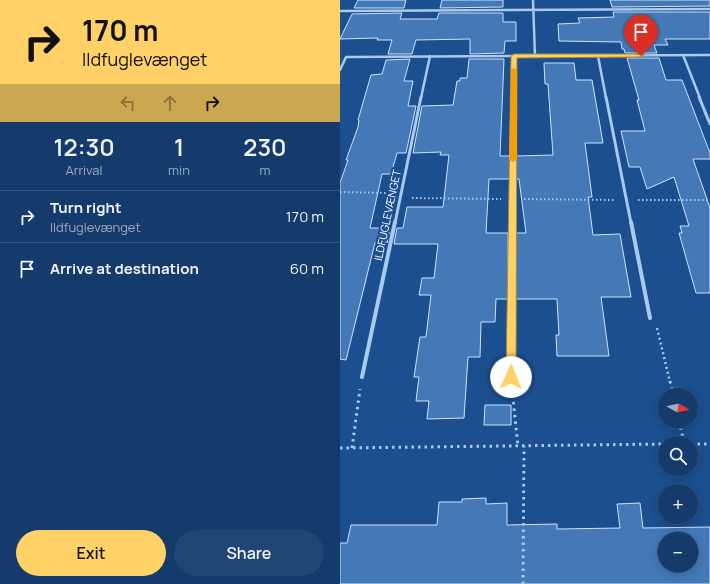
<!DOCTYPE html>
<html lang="en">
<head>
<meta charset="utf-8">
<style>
  body { margin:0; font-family:Manrope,sans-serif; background:#214673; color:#f1f3f6; height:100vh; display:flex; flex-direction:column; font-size:15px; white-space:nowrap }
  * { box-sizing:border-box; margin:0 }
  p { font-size:13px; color:#9dadc1 }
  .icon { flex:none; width:22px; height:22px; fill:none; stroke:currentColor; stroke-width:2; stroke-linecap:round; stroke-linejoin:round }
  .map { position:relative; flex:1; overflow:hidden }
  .panel { display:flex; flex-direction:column; background:#143b6b; width:340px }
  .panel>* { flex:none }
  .hud { background:#ffd166; color:#111; overflow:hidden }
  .needle { width:26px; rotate:98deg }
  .fabs { position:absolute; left:318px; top:388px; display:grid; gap:8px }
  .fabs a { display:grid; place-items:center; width:40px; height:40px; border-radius:50%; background:#143b6b; box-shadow:0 2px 10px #0003,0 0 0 1px #33557e; font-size:20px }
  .pin { position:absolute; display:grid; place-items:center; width:34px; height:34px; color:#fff; margin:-41px -17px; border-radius:50% 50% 50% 0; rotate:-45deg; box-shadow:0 0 4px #0007 }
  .pin .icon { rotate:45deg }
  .me { position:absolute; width:44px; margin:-22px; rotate:1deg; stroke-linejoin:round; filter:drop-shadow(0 0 3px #0008) }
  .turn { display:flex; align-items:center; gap:14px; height:84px; padding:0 16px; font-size:18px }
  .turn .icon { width:52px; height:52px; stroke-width:2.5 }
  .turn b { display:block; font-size:28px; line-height:34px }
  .lanes { display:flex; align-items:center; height:38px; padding:0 16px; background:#0003; justify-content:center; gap:20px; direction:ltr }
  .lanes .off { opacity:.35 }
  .eta { display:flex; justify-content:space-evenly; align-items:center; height:68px; text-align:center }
  .eta b { font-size:24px; font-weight:600; line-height:28px }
  .button { display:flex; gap:8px; margin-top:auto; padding:8px 16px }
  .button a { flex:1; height:46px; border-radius:24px; background:#ffd166; color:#111; font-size:16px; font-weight:600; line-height:46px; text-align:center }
  .button a+a { background:#214673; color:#f1f3f6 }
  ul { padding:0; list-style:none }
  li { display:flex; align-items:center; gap:12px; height:52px; padding:0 16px; border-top:1px solid #33557e }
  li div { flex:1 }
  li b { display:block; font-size:15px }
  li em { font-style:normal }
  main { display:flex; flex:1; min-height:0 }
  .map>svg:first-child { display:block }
  .building { fill:#4478b7; stroke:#cfe3fa; fill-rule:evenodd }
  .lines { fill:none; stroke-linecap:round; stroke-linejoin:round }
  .path-far2 { stroke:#a9c9ee; stroke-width:2; stroke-dasharray:1.5 2.5; stroke-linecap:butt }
  .path-far1 { stroke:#a9c9ee; stroke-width:2.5; stroke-dasharray:2 3; stroke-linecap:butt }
  .path { stroke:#a9c9ee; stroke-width:3; stroke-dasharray:2.5 4; stroke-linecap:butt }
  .street-far2 { stroke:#a9c9ee; stroke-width:2.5 }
  .street-far1 { stroke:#a9c9ee; stroke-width:3 }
  .street { stroke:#a9c9ee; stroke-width:4 }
  .route { fill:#ffd166; stroke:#a68842 }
  .slow { fill:#f59e0b }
  .labels { text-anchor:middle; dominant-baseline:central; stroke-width:4; stroke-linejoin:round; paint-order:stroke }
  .street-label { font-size:11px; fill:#fff; stroke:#1b4f8f }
</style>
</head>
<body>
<main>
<section class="panel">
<div class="hud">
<div class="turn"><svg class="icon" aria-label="right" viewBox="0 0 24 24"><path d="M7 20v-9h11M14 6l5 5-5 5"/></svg><div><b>170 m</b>Ildfuglevænget</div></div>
<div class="lanes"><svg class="icon off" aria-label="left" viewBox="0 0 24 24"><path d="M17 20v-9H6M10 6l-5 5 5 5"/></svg><svg class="icon off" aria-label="ahead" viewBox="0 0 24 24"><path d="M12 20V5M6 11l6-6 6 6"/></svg><svg class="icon" aria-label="right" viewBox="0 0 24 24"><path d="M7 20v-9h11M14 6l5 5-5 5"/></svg></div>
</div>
<div class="eta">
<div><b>12:30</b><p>Arrival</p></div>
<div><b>1</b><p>min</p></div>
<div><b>230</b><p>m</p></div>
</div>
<ul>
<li><svg class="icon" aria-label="right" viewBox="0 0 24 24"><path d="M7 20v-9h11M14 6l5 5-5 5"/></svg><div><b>Turn right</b><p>Ildfuglevænget</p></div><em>170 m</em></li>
<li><svg class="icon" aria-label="arrive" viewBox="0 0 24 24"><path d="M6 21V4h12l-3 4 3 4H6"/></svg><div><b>Arrive at destination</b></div><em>60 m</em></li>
</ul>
<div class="button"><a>Exit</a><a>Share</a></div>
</section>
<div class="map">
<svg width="370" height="584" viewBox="0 0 370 584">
  <rect width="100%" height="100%" fill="#1b4f8f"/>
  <!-- building -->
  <path class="building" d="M18 0H66L64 8H14Z
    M102 0H163V7L100 8Z
    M270 0H370V6L272 7Z
    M273 12H370V39H325L328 45H314L317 53H285L284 49H282L281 42 219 41 218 24 240 23 238 18 274 17Z
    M62 13 60 19H97L99 13H163V22H176V41H165L164 53 130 54V39L76 40 72 54H48L52 40H37L38 38 0 39 12 14Z
    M287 58H319L326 80H342L370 153V159H353L370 208V293H356L339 233H342L340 226H349L334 177 307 189 300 167H289L281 131H305L297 100H299Z
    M70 59 64 81H73L68 106H76L66 153H57L51 174H42L30 228H50L47 243H35L6 360 0 359V183L8 160H6L18 127 19 120H18L31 75 42 74 46 60Z
    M129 59H164L160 156H170V179H149L146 233H168V299H156L155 322H141L140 357H128L124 418 87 419 89 401H76L79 377H74L80 337H86L91 295H79L82 278H94L98 244H54L57 228H63L67 207H103L109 155H100L101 152 73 153 82 106 113 105 117 81H120V78H127Z
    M204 63H234L236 80H252L263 143H245L252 197H248L253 235 280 234 291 297H261L269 356H217L216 335H219L217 299H175V233H186L179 179H176V156L213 155 208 84H205Z
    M145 405H171V425H144Z
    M146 498V504L167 503V525L217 524V529L280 528 277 504 300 503 303 528 370 527V584H0V543H7L11 525H97L99 502H122V499ZM325 539H351V565H325Z"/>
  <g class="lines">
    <!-- path-far2 -->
    <path class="path-far2" d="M0 192 49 193
      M72 198 161 199
      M184 199 275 200
      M298 200H370"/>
    <!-- path-far1 -->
    <path class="path-far1" d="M317 328 330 382"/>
    <!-- path -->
    <path class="path" d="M330 381 333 395
      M172 389 178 446
      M339 421 344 443
      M351 444H370
      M0 448 325 444
      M12 448 20 389
      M183 584 184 446"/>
    <!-- street-far2 -->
    <path class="street-far2" d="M193 0 195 56
      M0 11 370 9
      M343 55 360 98
      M258 56 266 98
      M0 70 6 57 370 55
      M81 98 90 56
      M174 98V56"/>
    <!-- street-far1 -->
    <path class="street-far1" d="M266 97 291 223
      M359 97 370 124
      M55 223 81 97
      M172 223 174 97"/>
    <!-- street -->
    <path class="street" d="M291 222 310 318
      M22 377 55 222
      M171 377 172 222"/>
  </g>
  <!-- route -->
  <path class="route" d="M174 54H301L304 56 301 57 177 58 176 377 175 381 171 382 168 381 166 377 171 56Z"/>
  <!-- slow -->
  <path class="slow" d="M174 68 177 70V160L173 162 169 160 171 70Z"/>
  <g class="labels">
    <!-- street labels -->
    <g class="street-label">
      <text transform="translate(47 215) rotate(-78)">ILDFUGLEVÆNGET</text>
    </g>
  </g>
</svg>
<div class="fabs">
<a><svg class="needle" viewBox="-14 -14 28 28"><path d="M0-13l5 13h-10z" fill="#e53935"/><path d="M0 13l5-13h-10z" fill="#9dadc1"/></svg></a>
<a><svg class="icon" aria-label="search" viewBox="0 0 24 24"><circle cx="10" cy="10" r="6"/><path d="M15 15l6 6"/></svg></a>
<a>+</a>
<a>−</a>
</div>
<div class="pin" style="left:301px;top:56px;background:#d93025"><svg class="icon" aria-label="arrive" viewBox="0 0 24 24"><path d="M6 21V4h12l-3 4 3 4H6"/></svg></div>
<svg class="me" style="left:171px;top:377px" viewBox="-20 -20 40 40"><circle r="19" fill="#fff"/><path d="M0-13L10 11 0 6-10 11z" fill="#ffd166"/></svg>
</div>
</main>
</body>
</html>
